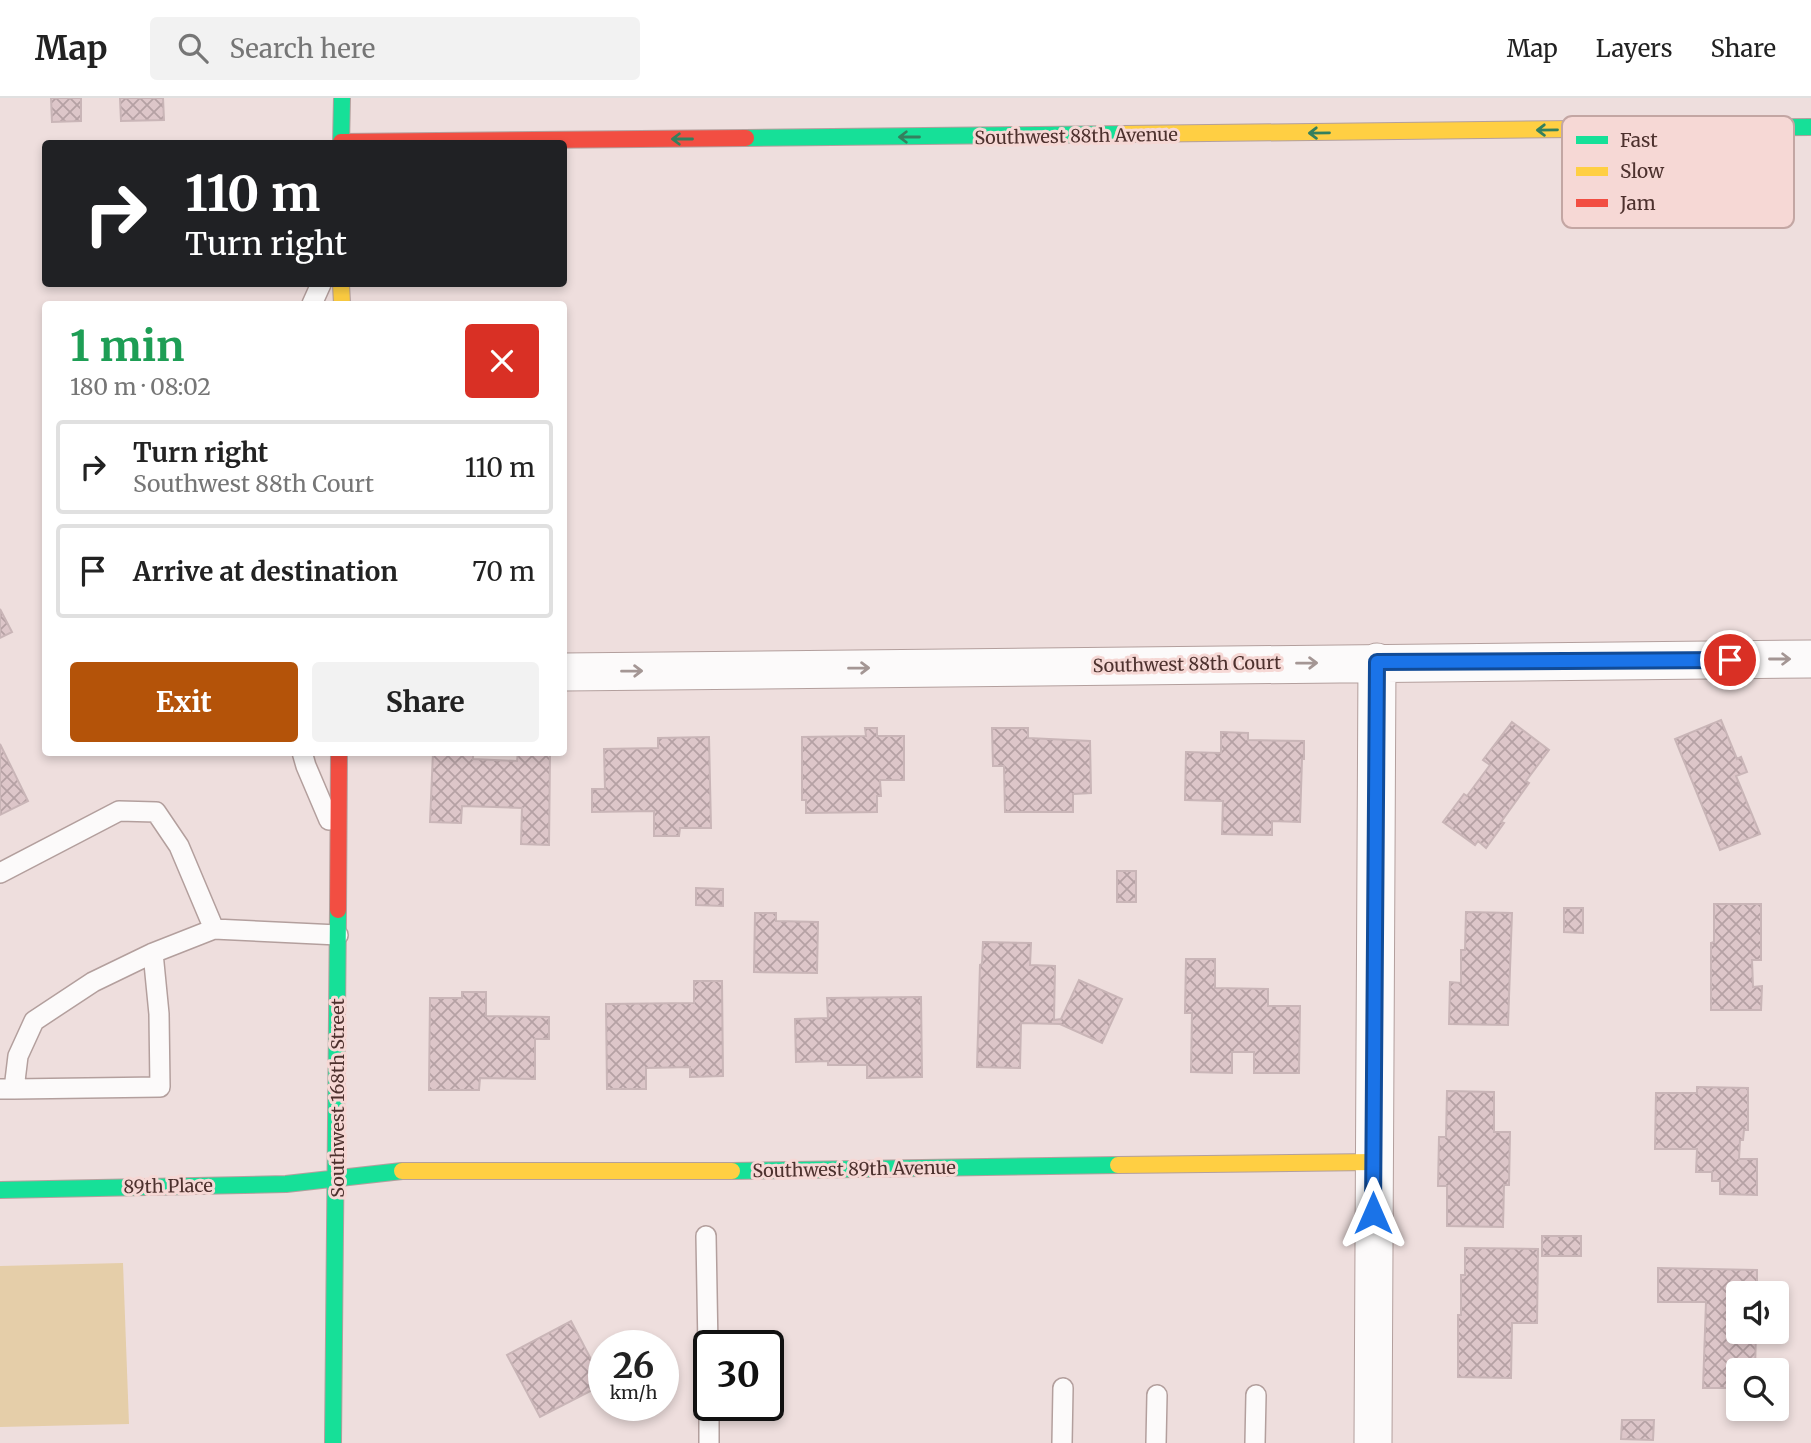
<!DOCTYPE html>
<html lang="en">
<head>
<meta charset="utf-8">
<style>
  body { margin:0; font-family:Merriweather,serif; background:#f2f2f2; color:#222; height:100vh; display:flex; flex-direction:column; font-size:26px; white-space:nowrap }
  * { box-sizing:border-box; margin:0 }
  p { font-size:23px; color:#767676 }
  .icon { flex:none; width:38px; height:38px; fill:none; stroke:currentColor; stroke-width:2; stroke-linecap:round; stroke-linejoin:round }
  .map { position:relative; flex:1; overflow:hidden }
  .side { position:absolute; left:42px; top:203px; width:525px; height:455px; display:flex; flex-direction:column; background:#fff; border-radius:7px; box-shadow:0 4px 10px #0003 }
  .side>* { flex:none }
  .hud { position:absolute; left:42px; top:42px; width:525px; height:147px; border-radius:7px; box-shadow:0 4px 10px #0003; background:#202124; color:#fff; overflow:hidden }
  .fabs { position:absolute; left:1726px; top:1183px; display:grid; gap:14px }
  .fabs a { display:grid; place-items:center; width:63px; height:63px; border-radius:7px; background:#fff; box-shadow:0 4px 10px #0003; font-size:35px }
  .speed { position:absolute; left:588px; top:1232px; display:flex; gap:14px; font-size:35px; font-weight:700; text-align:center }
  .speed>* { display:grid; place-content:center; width:91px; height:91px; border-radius:50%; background:#fff; box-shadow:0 4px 10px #0003; line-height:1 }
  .speed small { font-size:18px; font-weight:400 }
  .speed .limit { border:4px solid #111; border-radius:10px; background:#fff; color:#111 }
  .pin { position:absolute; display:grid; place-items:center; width:60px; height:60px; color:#fff; margin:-30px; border:4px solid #fff; border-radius:50%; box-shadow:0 2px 7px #0007 }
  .me { position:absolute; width:77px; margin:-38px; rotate:0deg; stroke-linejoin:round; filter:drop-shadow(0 0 5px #0008) }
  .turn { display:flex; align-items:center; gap:24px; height:147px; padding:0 28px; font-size:32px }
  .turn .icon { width:91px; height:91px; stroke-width:2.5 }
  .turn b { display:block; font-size:49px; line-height:60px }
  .round { display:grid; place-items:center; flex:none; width:74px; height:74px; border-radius:7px; background:#f2f2f2 }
  .head { display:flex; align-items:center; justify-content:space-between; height:119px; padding:0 28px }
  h1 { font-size:42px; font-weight:700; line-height:52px; color:#1e9e55 }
  .primary-button { display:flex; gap:14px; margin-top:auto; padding:14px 28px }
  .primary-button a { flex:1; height:80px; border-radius:7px; background:#b45309; color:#fff; font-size:28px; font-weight:700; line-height:80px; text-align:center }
  .primary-button a+a { background:#f2f2f2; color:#222 }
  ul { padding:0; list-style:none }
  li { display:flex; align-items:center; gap:21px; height:94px; margin:0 14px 10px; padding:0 14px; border:4px solid #e0e0e0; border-radius:7px }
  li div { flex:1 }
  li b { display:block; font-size:26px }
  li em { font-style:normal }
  header { display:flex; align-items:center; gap:42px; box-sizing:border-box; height:98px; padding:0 35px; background:#fff; border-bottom:2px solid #e0e0e0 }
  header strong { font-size:33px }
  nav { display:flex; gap:38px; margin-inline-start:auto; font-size:24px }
  .search { width:490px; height:63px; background:#f2f2f2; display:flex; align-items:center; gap:18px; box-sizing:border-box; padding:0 24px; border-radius:7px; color:#767676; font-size:26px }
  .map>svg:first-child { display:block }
  .green { fill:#e5cea9 }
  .building { fill:url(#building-cross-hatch); stroke:#c9b5b7; stroke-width:2 }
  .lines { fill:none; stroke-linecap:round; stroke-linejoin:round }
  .lane-casing { stroke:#b39f9d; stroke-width:22 }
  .street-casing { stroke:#b39f9d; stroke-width:39 }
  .fast-casing { stroke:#b39f9d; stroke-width:18 }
  .slow-casing { stroke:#b39f9d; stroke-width:18 }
  .jam-casing { stroke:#b39f9d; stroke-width:18 }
  .lane { stroke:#fcfafa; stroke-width:19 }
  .street { stroke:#fcfafa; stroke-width:37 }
  .fast { stroke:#16e098; stroke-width:16 }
  .slow { stroke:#ffcf43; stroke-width:16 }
  .jam { stroke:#f24e42; stroke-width:16 }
  .oneway { stroke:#34805e }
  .oneway2 { stroke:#a49694 }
  .route-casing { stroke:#114b97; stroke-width:18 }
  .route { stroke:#1a73e8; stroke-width:12 }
  .labels { text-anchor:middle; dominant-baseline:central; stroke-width:6; stroke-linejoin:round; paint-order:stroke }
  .street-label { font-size:18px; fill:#4d312e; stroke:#f6d8d5 }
  .key { fill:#f6d8d5; stroke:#c3a6a3; stroke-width:2 }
  .key-label { font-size:19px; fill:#4d312e }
</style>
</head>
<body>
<header>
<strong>Map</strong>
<div class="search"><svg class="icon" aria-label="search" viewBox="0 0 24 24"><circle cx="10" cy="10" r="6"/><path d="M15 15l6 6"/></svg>Search here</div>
<nav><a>Map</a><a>Layers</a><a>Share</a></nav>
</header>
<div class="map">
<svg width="1811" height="1345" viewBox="0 0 1811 1345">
  <defs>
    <pattern id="building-cross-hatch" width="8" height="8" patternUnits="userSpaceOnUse" patternTransform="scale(1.75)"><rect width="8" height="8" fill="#ddc6c9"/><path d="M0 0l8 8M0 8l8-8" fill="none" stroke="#b5a1a4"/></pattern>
  </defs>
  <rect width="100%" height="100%" fill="#eededd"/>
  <!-- green -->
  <path class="green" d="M123 1165 129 1326 0 1329V1168Z"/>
  <!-- building -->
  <path class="building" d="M51 0H81V23L52 24Z
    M120 0H163L164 22 121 23Z
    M0 511 12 534 0 540Z
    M1721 622 1737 661 1741 659 1747 674 1736 678 1760 736 1720 752 1675 641Z
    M1512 624 1549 652 1526 683 1529 685 1501 724 1504 725 1486 750 1478 743 1475 747 1443 724 1464 696 1467 698 1490 667 1483 662Z
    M865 630H877V638H904V682H880L881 698H877V714L806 715V702H802V639L866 638Z
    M992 630H1028V640L1090 643 1091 695 1073 696V714H1005L1004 668H993Z
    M1221 634 1248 635V642L1304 643V661H1302L1300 724 1272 723V737L1222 736 1223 703 1185 702 1186 654 1221 655Z
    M709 639 711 730H680L679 738H654V713L592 714V691H605L604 651 658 650V640Z
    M0 646 28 703 0 717Z
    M433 654H473V661L517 663 518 654H550L549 747 521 746 522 710 462 708 461 725 430 724Z
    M1117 773H1136V804H1117Z
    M696 790 723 791V808L696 807Z
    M1714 806H1761V862H1752L1753 889 1762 888 1761 912H1711V845L1714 844Z
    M1564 810H1583V835L1564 834Z
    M1466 814 1512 815 1508 927 1449 926 1450 884 1461 885V852H1465Z
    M755 815H776V823L818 824 817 875 754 874Z
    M983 844 1031 845 1030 867 1055 868 1054 922 1061 921 1079 882 1122 901 1102 945 1060 926 1021 925 1020 970 977 969 980 867 982 866Z
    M1186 861H1215V890L1268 891V908H1300L1299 975H1254V954H1232V975L1191 974 1192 915H1185Z
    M694 883H722L723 978 690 979V969L646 970V991H607L606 906 694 905Z
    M462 894H486V918L549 919V941H535V981L480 980 479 992H429L430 900H462Z
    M921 899 922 979 867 980V967H828V963L796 964 795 921 828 920 827 900Z
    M1697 989 1748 990V1032H1744L1743 1042H1740L1739 1061H1757V1097L1720 1096V1083H1712V1074H1696L1697 1051H1655L1656 995H1697Z
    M1447 993 1494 994V1034H1510L1509 1087H1504L1503 1129 1447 1128V1088H1438L1439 1039H1446Z
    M1542 1138H1581V1158H1542Z
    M1465 1150 1538 1151 1537 1225H1512L1511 1280 1458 1279V1217H1461V1177H1465Z
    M1658 1170 1757 1172V1195H1738V1234H1756L1755 1272H1738V1290H1703L1706 1204H1658Z
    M571 1223 604 1286 540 1319 507 1257Z
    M1622 1322H1654L1653 1342 1621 1341Z"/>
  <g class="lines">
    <defs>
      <path id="lane" d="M312 206 321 186
        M302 654 306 668 329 722
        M0 775 119 713 156 714 179 748 214 831
        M0 991H14L18 958 34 923 93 884 153 855 214 831 338 837
        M14 991 160 989 159 916 153 855
        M706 1138 709 1305
        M709 1307V1345
        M1062 1345 1063 1290
        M1156 1345 1157 1297
        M1255 1345 1256 1297"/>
      <path id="street" d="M564 574 1811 561
        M1373 1345 1377 564"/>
      <path id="fast" d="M1576 31 1811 29
        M746 40 1123 36
        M341 46 342 0
        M732 1073 1118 1067
        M0 1092 286 1086 402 1073
        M333 1345 338 812"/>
      <path id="slow" d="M1123 36 1576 31
        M341 186 342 206
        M1118 1067 1373 1064
        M402 1073H732"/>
      <path id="jam" d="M341 44 746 40
        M338 812 339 654"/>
    </defs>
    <!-- lane casing -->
    <use href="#lane" class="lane-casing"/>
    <!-- street casing -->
    <use href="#street" class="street-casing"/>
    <!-- fast casing -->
    <use href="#fast" class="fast-casing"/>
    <!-- slow casing -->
    <use href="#slow" class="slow-casing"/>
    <!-- jam casing -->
    <use href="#jam" class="jam-casing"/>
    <!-- lane -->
    <use href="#lane" class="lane"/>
    <!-- street -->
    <use href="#street" class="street"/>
    <!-- fast -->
    <use href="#fast" class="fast"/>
    <!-- slow -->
    <use href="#slow" class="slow"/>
    <!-- jam -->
    <use href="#jam" class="jam"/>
  </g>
  <!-- one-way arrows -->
  <defs><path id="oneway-shaft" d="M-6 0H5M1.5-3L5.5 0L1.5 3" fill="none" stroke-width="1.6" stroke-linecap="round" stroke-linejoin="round" transform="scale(1.75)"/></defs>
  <g class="oneway">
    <use href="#oneway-shaft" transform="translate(1547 32) rotate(179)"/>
    <use href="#oneway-shaft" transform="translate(1319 35) rotate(179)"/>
    <use href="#oneway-shaft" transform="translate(909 39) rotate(180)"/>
    <use href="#oneway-shaft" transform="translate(682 41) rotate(180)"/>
  </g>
  <g class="oneway2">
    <use href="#oneway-shaft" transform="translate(1780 561)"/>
    <use href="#oneway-shaft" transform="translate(1307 565) rotate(-1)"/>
    <use href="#oneway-shaft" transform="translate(859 570) rotate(-1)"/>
    <use href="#oneway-shaft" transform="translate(632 573) rotate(-1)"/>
  </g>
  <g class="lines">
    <defs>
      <path id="route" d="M1373 1115 1377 564 1730 562"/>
    </defs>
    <!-- route casing -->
    <use href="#route" class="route-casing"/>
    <!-- route -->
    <use href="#route" class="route"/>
  </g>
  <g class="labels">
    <!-- street labels -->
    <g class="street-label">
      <text transform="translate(1076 38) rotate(-1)">Southwest 88th Avenue</text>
      <text transform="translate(1187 566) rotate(-1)">Southwest 88th Court</text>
      <text transform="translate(337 1000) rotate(-90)">Southwest 168th Street</text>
      <text transform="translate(854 1071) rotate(-1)">Southwest 89th Avenue</text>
      <text transform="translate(168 1088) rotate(-1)">89th Place</text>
    </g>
  </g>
  <!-- legend -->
  <rect x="1562" y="18" width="232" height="112" rx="10" class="key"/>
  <rect x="1576" y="38" width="32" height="8" fill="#16e098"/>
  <rect x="1576" y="69" width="32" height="9" fill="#ffcf43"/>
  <rect x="1576" y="101" width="32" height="8" fill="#f24e42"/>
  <g class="key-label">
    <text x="1620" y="49">Fast</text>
    <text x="1620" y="80">Slow</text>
    <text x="1620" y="112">Jam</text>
  </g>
</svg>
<div class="fabs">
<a><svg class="icon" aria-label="sound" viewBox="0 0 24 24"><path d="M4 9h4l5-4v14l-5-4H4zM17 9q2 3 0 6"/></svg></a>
<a><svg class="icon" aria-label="search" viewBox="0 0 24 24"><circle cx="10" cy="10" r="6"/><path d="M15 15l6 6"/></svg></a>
</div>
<div class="speed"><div>26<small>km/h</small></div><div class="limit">30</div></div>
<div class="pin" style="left:1730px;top:562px;background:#d93025"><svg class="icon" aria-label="arrive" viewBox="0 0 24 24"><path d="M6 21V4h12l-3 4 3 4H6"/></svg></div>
<svg class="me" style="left:1373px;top:1115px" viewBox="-20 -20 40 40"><path d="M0-17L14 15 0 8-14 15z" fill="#1a73e8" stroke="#fff" stroke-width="4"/></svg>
<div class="hud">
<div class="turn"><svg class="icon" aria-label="right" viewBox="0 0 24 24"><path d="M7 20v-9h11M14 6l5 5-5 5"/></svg><div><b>110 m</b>Turn right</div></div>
</div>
<section class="side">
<div class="head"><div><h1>1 min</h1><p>180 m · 08:02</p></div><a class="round" style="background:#d93025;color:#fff"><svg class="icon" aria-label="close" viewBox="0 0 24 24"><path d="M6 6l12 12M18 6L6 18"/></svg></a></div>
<ul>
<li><svg class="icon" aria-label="right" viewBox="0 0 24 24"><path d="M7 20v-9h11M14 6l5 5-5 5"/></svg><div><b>Turn right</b><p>Southwest 88th Court</p></div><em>110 m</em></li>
<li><svg class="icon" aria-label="arrive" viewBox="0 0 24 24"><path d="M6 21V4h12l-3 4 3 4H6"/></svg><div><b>Arrive at destination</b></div><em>70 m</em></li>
</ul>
<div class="primary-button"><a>Exit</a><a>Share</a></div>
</section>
</div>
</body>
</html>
